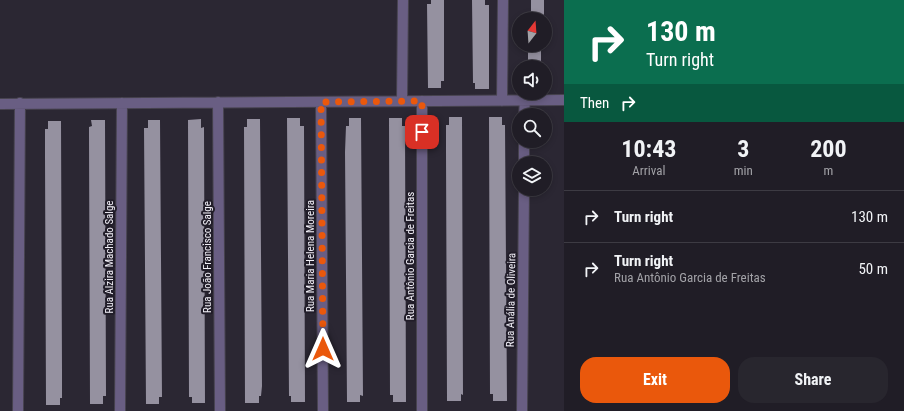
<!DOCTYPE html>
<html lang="en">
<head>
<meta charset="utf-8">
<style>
  body { margin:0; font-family:"Roboto Condensed",sans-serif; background:#28262e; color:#f1f3f6; height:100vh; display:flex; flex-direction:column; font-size:15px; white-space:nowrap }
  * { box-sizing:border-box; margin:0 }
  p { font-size:13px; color:#a2a2a7 }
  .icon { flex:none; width:22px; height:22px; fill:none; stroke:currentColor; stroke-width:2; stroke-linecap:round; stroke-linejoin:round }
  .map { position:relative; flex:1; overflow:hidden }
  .sheet { display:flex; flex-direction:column; background:#201d26; width:340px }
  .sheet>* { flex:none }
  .guide { background:#0b6e4f; color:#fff; overflow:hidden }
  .needle { width:26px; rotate:17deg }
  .tools { position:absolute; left:512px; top:12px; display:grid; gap:8px }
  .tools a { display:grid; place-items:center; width:40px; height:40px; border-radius:50%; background:#201d26; box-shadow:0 2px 6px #0003,0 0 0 1px #3d3b43; font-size:20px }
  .pin { position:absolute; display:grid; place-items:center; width:34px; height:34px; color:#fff; margin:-17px; border-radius:8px; box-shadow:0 2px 6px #0006 }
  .me { position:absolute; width:44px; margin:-22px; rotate:0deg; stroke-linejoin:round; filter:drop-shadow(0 0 3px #0008) }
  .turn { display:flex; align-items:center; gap:14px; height:84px; padding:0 16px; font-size:18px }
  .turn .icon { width:52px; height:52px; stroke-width:2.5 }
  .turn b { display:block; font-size:28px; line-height:34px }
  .then { display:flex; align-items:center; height:38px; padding:0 16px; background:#0003; gap:8px; font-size:15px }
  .eta { display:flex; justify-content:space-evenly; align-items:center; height:68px; text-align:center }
  .eta b { font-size:24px; font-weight:700; line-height:28px }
  .button { display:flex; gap:8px; margin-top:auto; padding:8px 16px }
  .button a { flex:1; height:46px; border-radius:16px; background:#ea580c; color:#fff; font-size:16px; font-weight:700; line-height:46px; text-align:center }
  .button a+a { background:#28262e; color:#f1f3f6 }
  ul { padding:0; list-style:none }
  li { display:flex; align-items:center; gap:12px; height:52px; padding:0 16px; border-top:1px solid #3d3b43 }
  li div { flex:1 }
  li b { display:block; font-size:15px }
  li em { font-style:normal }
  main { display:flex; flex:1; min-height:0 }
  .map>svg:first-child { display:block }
  .building { fill:#9591a0 }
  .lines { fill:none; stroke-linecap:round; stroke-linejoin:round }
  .street-casing { stroke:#47434f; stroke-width:12 }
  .street { stroke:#695e83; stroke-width:10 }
  .route { stroke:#ea580c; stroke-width:7; stroke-dasharray:0 12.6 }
  .labels { text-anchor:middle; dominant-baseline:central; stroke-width:4; stroke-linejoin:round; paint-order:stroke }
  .street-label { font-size:11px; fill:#f2f0f8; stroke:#211d29 }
</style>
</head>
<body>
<main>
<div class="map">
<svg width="564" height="411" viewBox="0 0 564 411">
  <rect width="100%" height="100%" fill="#2b2733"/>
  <!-- building -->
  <path class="building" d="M431 0H444V81H441V88H428L427 4H431Z
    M472 0H485V5H489V89H475V83H473Z
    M531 0H544V19H531Z
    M528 45H541V67H528Z
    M449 117H462L463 395 461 394V401H447L446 152V125H449Z
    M489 117H502V125H505L507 401H493V394H490Z
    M287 118H300V126H304L305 402H291V396H289Z
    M349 118H361L363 396 360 395V402H347L345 152 346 126H349Z
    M389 118H402V126H405L406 402H393V395H390Z
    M201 119V128L204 127 205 403H192V397H189L188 120Z
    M247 119H260L262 386 261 396H259V403H245L244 127H247Z
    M91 120H105L106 396H103V404H90L89 136V127L92 126Z
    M148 120H160L162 397H159V404H146L144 128H148Z
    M48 121H61L62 369V398H60V405H46L45 157V129H48Z"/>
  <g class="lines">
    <defs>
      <path id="street" d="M402 101 403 0
        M502 101 503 0
        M218 102 220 411
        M321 102 323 411
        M0 104 564 100
        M524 115 525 100
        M524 163V141
        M18 411 20 103
        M120 411 122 103
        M422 411V101
        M522 411 524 189"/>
    </defs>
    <!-- street casing -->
    <use href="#street" class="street-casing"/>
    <!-- street -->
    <use href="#street" class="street"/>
  </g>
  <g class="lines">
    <!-- route -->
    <path class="route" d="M323 349 321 102 422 101V132"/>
  </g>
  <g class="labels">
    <!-- street labels -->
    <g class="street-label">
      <text transform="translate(310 256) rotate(-90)">Rua Maria Helena Moreira</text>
      <text transform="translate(410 256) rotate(-90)">Rua Antônio Garcia de Freitas</text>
      <text transform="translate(109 257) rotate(-90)">Rua Alzira Machado Salge</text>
      <text transform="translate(207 257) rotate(-90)">Rua João Francisco Salge</text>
      <text transform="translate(511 300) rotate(-89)">Rua Anália de Oliveira</text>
    </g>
  </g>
</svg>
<div class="tools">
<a><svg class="needle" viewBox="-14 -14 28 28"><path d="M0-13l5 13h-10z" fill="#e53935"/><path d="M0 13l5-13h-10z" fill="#a2a2a7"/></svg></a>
<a><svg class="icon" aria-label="sound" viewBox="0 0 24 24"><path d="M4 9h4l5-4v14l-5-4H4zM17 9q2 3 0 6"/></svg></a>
<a><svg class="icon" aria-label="search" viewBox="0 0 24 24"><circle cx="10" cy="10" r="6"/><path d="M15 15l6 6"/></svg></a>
<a><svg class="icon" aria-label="layers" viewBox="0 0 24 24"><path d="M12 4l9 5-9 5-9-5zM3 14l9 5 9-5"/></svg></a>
</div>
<div class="pin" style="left:422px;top:132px;background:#d93025"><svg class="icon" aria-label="arrive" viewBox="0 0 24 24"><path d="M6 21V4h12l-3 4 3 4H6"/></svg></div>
<svg class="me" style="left:323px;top:349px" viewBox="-20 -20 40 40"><path d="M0-17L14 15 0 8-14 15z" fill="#ea580c" stroke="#fff" stroke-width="4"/></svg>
</div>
<section class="sheet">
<div class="guide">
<div class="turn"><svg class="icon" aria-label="right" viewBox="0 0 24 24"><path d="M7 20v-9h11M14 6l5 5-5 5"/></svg><div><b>130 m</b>Turn right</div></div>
<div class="then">Then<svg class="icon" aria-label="right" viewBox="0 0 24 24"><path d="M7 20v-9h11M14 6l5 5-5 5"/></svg></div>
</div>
<div class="eta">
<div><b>10:43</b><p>Arrival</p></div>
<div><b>3</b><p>min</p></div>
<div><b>200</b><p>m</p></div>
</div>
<ul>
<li><svg class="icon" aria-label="right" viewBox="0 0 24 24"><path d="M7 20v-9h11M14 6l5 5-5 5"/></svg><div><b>Turn right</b></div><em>130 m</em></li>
<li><svg class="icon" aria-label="right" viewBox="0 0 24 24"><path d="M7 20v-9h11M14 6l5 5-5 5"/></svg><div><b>Turn right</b><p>Rua Antônio Garcia de Freitas</p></div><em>50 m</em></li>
</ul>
<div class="button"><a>Exit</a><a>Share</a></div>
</section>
</main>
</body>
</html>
